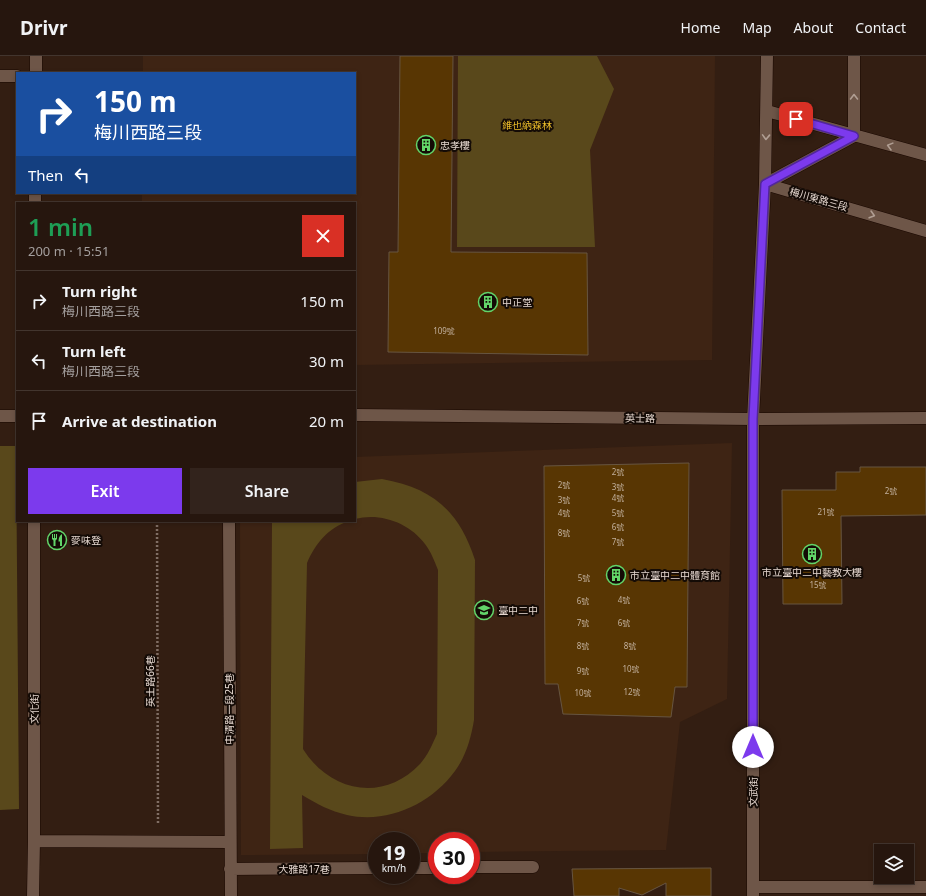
<!DOCTYPE html>
<html lang="en">
<head>
<meta charset="utf-8">
<style>
  body { margin:0; font-family:"Noto Sans","Noto Sans TC",sans-serif; background:#32231c; color:#f1f3f6; height:100vh; display:flex; flex-direction:column; font-size:15px; white-space:nowrap }
  * { box-sizing:border-box; margin:0 }
  p { font-size:13px; color:#a49f9e }
  .icon { flex:none; width:22px; height:22px; fill:none; stroke:currentColor; stroke-width:2; stroke-linecap:round; stroke-linejoin:round }
  .map { position:relative; flex:1; overflow:hidden }
  .panel { position:absolute; left:16px; top:146px; width:340px; height:320px; display:flex; flex-direction:column; background:#26160e; border-radius:0px; box-shadow:0 2px 6px #0003,0 0 0 1px #42352e }
  .panel>* { flex:none }
  .hud { position:absolute; left:16px; top:16px; width:340px; height:122px; border-radius:0px; box-shadow:0 2px 6px #0003,0 0 0 1px #42352e; background:#1a4fa0; color:#fff; overflow:hidden }
  .controls { position:absolute; left:874px; top:788px; display:grid; gap:8px }
  .controls a { display:grid; place-items:center; width:40px; height:40px; border-radius:0px; background:#26160e; box-shadow:0 2px 6px #0003,0 0 0 1px #42352e; font-size:20px }
  .speed { position:absolute; left:368px; top:776px; display:flex; gap:8px; font-size:20px; font-weight:700; text-align:center }
  .speed>* { display:grid; place-content:center; width:52px; height:52px; border-radius:50%; background:#26160e; box-shadow:0 2px 6px #0003,0 0 0 1px #42352e; line-height:1 }
  .speed small { font-size:10px; font-weight:400 }
  .speed .limit { border:6px solid #d22; background:#fff; color:#111 }
  .pin { position:absolute; display:grid; place-items:center; width:34px; height:34px; color:#fff; margin:-17px; border-radius:8px; box-shadow:0 2px 6px #0006 }
  .me { position:absolute; width:44px; margin:-22px; rotate:0deg; stroke-linejoin:round; filter:drop-shadow(0 0 3px #0008) }
  .turn { display:flex; align-items:center; gap:14px; height:84px; padding:0 12px; font-size:18px }
  .turn .icon { width:52px; height:52px; stroke-width:2.5 }
  .turn b { display:block; font-size:28px; line-height:34px }
  .then { display:flex; align-items:center; height:38px; padding:0 12px; background:#0003; gap:8px; font-size:15px }
  .round { display:grid; place-items:center; flex:none; width:42px; height:42px; border-radius:0px; background:#32231c }
  .headline { display:flex; align-items:center; justify-content:space-between; height:68px; padding:0 12px }
  h1 { font-size:24px; font-weight:600; line-height:30px; color:#1e9e55 }
  .primary-button { display:flex; gap:8px; margin-top:auto; padding:8px 12px }
  .primary-button a { flex:1; height:46px; border-radius:0px; background:#7c3aed; color:#fff; font-size:16px; font-weight:600; line-height:46px; text-align:center }
  .primary-button a+a { background:#32231c; color:#f1f3f6 }
  ul { padding:0; list-style:none }
  li { display:flex; align-items:center; gap:12px; height:60px; padding:0 12px; border-top:1px solid #42352e }
  li div { flex:1 }
  li b { display:block; font-size:15px }
  li em { font-style:normal }
  header { display:flex; align-items:center; gap:24px; box-sizing:border-box; height:56px; padding:0 20px; background:#26160e; border-bottom:1px solid #42352e }
  header strong { font-size:19px }
  nav { display:flex; gap:22px; margin-inline-start:auto; font-size:14px }
  .map>svg:first-child { display:block }
  .built { fill:#3e2414 }
  .green { fill:#59481b }
  .building { fill:#583603; stroke:#675541 }
  .lines { fill:none; stroke-linecap:round; stroke-linejoin:round }
  .minor-casing { stroke:#1a0801; stroke-width:13 }
  .path { stroke:#806e64; stroke-width:2.5; stroke-dasharray:2 2; stroke-linecap:butt }
  .minor { stroke:#6e5648; stroke-width:12 }
  .oneway { stroke:#b09e93 }
  .route-casing { stroke:#51269a; stroke-width:10 }
  .route { stroke:#7c3aed; stroke-width:7 }
  .labels { text-anchor:middle; dominant-baseline:central; stroke-width:4; stroke-linejoin:round; paint-order:stroke }
  .number-label { font-size:8px; fill:#c2b09d }
  .park-label { font-size:10px; fill:#efbf2a; stroke:#140b06 }
  .poi-label { font-size:10px; fill:#e6d8d0; stroke:#140b06; text-anchor:start }
  .street-label { font-size:10px; fill:#e6d8d0; stroke:#140b06 }
</style>
</head>
<body>
<header>
<strong>Drivr</strong>
<nav><a>Home</a><a>Map</a><a>About</a><a>Contact</a></nav>
</header>
<div class="map">
<svg width="926" height="840" viewBox="0 0 926 840">
  <rect width="100%" height="100%" fill="#331e12"/>
  <!-- built -->
  <path class="built" d="M143 0H715L712 304 355 309V147H142V137H355V17H143Z
    M732 387 727 643 680 666 666 794 471 796V785H437V797H411V785H377V798L241 799 240 465H355V401Z"/>
  <!-- green -->
  <path class="green" d="M458 0H597L614 33 590 94 595 191H457Z
    M0 390H16L19 753 0 754Z
    M382 423C433 432 459 455 475 504L474 664C471 682 466 700 455 715 431 748 388 768 347 759 330 755 317 748 302 739L303 792 270 793 272 465H349C328 472 315 488 307 507L303 693C330 736 383 747 420 708 428 699 432 689 437 678L438 514C434 504 431 496 425 488 410 467 380 456 355 463V426Z"/>
  <!-- building -->
  <path class="building" d="M400 0H453L451 196 587 197 588 299 388 296 389 196H398Z
    M689 407 687 631H675L671 661 563 658 558 628H545L544 410Z
    M860 411H926V459L841 460 842 548H783L782 434H836V416H860Z
    M711 812V840H666V827L642 839 619 832V840H574L572 813Z"/>
  <g class="lines">
    <defs>
      <path id="minor" d="M767 0 765 128 926 175
        M36 17V0
        M0 20H17
        M767 55 926 99
        M854 80V0
        M35 147V137
        M355 359 753 363 926 362
        M0 360H17
        M229 465 231 840
        M34 785 230 786
        M471 811H533
        M411 812H437
        M230 813 377 812
        M753 831H926
        M33 840 34 785V465
        M753 840V363L765 128 854 80"/>
    </defs>
    <!-- minor casing -->
    <use href="#minor" class="minor-casing"/>
    <!-- path -->
    <path class="path" d="M157 465 158 767"/>
    <!-- minor -->
    <use href="#minor" class="minor"/>
  </g>
  <!-- one-way arrows -->
  <defs><path id="oneway-chevron" d="M-2-3.5L2.5 0L-2 3.5" fill="none" stroke-width="1.6" stroke-linecap="round" stroke-linejoin="round"/></defs>
  <g class="oneway">
    <use href="#oneway-chevron" transform="translate(854 41) rotate(-90)"/>
    <use href="#oneway-chevron" transform="translate(766 81) rotate(92)"/>
    <use href="#oneway-chevron" transform="translate(890 90) rotate(-165)"/>
    <use href="#oneway-chevron" transform="translate(872 159) rotate(16)"/>
  </g>
  <g class="lines">
    <defs>
      <path id="route" d="M753 691V363L765 128 854 80 796 63"/>
    </defs>
    <!-- route casing -->
    <use href="#route" class="route-casing"/>
    <!-- route -->
    <use href="#route" class="route"/>
  </g>
  <!-- icons -->
  <defs>
    <symbol id="building-ring" viewBox="-11 -11 22 22"><circle r="9.5" fill="#140b06" stroke="#62d469" stroke-width="1.5"/><path d="M-4-6H4V6H1V3H-1V6H-4ZM-2.5-4.3h1.7v1.8h-1.7ZM.8-4.3h1.7v1.8H.8ZM-2.5-1h1.7V.8h-1.7ZM.8-1h1.7V.8H.8Z" fill="#62d469"/></symbol>
    <symbol id="restaurant-ring" viewBox="-11 -11 22 22"><circle r="9.5" fill="#140b06" stroke="#62d469" stroke-width="1.5"/><path d="M-5-6h1v4h1v-4h1v4h1v-4h1v5L-1.5 .5V6h-2V.5L-5-1ZM5-6V6H3V1.5H1.5Q1.5-4 5-6Z" fill="#62d469"/></symbol>
    <symbol id="school-ring" viewBox="-11 -11 22 22"><circle r="9.5" fill="#140b06" stroke="#62d469" stroke-width="1.5"/><path d="M0-5L7-2L0 1L-7-2ZM-4 1L0 2.5L4 1V4Q0 6-4 4Z" fill="#62d469"/></symbol>
  </defs>
  <g fill-rule="evenodd">
    <use href="#building-ring" x="415" y="78" width="22" height="22"/>
    <use href="#building-ring" x="477" y="235" width="22" height="22"/>
    <use href="#restaurant-ring" x="46" y="473" width="22" height="22"/>
    <use href="#building-ring" x="801" y="487" width="22" height="22"/>
    <use href="#building-ring" x="605" y="508" width="22" height="22"/>
    <use href="#school-ring" x="473" y="543" width="22" height="22"/>
  </g>
  <g class="labels">
    <!-- number labels -->
    <g class="number-label">
      <text x="444" y="274">109號</text>
      <text x="618" y="415">2號</text>
      <text x="564" y="428">2號</text>
      <text x="618" y="430">3號</text>
      <text x="891" y="434">2號</text>
      <text x="618" y="441">4號</text>
      <text x="564" y="443">3號</text>
      <text x="826" y="455">21號</text>
      <text x="564" y="456">4號</text>
      <text x="618" y="456">5號</text>
      <text x="618" y="470">6號</text>
      <text x="564" y="476">8號</text>
      <text x="618" y="485">7號</text>
      <text x="584" y="521">5號</text>
      <text x="818" y="528">15號</text>
      <text x="624" y="543">4號</text>
      <text x="583" y="544">6號</text>
      <text x="583" y="566">7號</text>
      <text x="624" y="566">6號</text>
      <text x="583" y="589">8號</text>
      <text x="630" y="589">8號</text>
      <text x="631" y="612">10號</text>
      <text x="583" y="614">9號</text>
      <text x="632" y="635">12號</text>
      <text x="583" y="636">10號</text>
    </g>
    <!-- park labels -->
    <g class="park-label">
      <text x="527" y="69">維也納森林</text>
    </g>
    <!-- poi labels -->
    <g class="poi-label">
      <text x="440" y="89">忠孝樓</text>
      <text x="502" y="246">中正堂</text>
      <text x="71" y="484">麥味登</text>
      <text x="812" y="516" text-anchor="middle">市立臺中二中藝教大樓</text>
      <text x="630" y="519">市立臺中二中體育館</text>
      <text x="498" y="554">臺中二中</text>
    </g>
    <!-- street labels -->
    <g class="street-label">
      <text transform="translate(819 143) rotate(16)">梅川東路三段</text>
      <text transform="translate(640 362) rotate(1)">英士路</text>
      <text transform="translate(150 625) rotate(-90)">英士路66巷</text>
      <text transform="translate(34 653) rotate(-90)">文化街</text>
      <text transform="translate(229 653) rotate(-90)">中清路一段25巷</text>
      <text transform="translate(753 736) rotate(-90)">文武街</text>
      <text x="304" y="813">大雅路17巷</text>
    </g>
  </g>
</svg>
<div class="controls">
<a><svg class="icon" aria-label="layers" viewBox="0 0 24 24"><path d="M12 4l9 5-9 5-9-5zM3 14l9 5 9-5"/></svg></a>
</div>
<div class="speed"><div>19<small>km/h</small></div><div class="limit">30</div></div>
<div class="pin" style="left:796px;top:63px;background:#d93025"><svg class="icon" aria-label="arrive" viewBox="0 0 24 24"><path d="M6 21V4h12l-3 4 3 4H6"/></svg></div>
<svg class="me" style="left:753px;top:691px" viewBox="-20 -20 40 40"><circle r="19" fill="#fff"/><path d="M0-13L10 11 0 6-10 11z" fill="#7c3aed"/></svg>
<div class="hud">
<div class="turn"><svg class="icon" aria-label="right" viewBox="0 0 24 24"><path d="M7 20v-9h11M14 6l5 5-5 5"/></svg><div><b>150 m</b>梅川西路三段</div></div>
<div class="then">Then<svg class="icon" aria-label="left" viewBox="0 0 24 24"><path d="M17 20v-9H6M10 6l-5 5 5 5"/></svg></div>
</div>
<section class="panel">
<div class="headline"><div><h1>1 min</h1><p>200 m · 15:51</p></div><a class="round" style="background:#d93025;color:#fff"><svg class="icon" aria-label="close" viewBox="0 0 24 24"><path d="M6 6l12 12M18 6L6 18"/></svg></a></div>
<ul>
<li><svg class="icon" aria-label="right" viewBox="0 0 24 24"><path d="M7 20v-9h11M14 6l5 5-5 5"/></svg><div><b>Turn right</b><p>梅川西路三段</p></div><em>150 m</em></li>
<li><svg class="icon" aria-label="left" viewBox="0 0 24 24"><path d="M17 20v-9H6M10 6l-5 5 5 5"/></svg><div><b>Turn left</b><p>梅川西路三段</p></div><em>30 m</em></li>
<li><svg class="icon" aria-label="arrive" viewBox="0 0 24 24"><path d="M6 21V4h12l-3 4 3 4H6"/></svg><div><b>Arrive at destination</b></div><em>20 m</em></li>
</ul>
<div class="primary-button"><a>Exit</a><a>Share</a></div>
</section>
</div>
</body>
</html>
